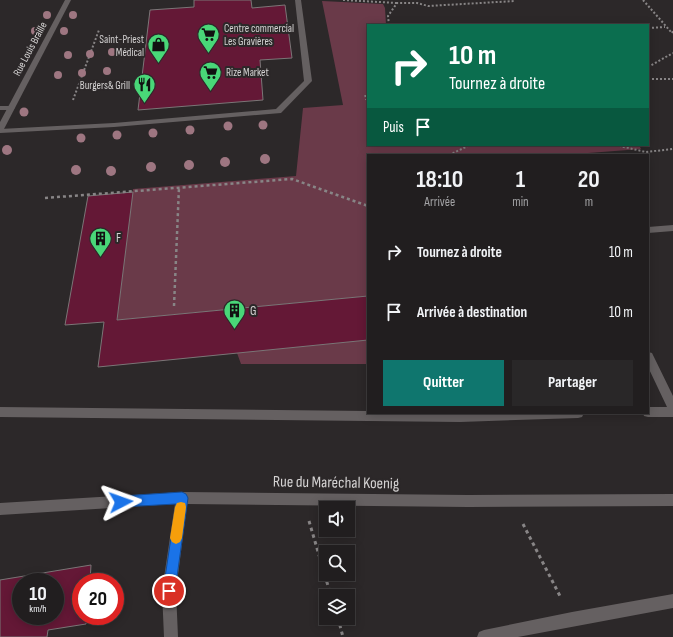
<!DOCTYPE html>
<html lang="fr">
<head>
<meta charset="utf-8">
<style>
  body { margin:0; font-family:"Sofia Sans Condensed",sans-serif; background:#292728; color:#f1f3f6; height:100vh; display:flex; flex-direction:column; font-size:15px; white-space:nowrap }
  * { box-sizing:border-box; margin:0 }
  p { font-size:13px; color:#a2a2a4 }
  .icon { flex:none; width:22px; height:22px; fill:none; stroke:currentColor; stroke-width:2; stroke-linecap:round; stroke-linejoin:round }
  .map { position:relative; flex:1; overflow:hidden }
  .sheet { position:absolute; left:367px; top:154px; width:282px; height:260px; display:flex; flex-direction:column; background:#211e1f; border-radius:0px; box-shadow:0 2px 10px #0003,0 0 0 1px #3e3c3d }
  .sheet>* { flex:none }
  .guide { position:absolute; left:367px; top:24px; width:282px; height:122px; border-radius:0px; box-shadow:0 2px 10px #0003,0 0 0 1px #3e3c3d; background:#0b6e4f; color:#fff; overflow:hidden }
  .controls { position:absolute; left:319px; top:501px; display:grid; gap:8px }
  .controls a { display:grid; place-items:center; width:36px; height:36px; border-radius:0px; background:#211e1f; box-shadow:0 2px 10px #0003,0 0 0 1px #3e3c3d; font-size:20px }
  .speed { position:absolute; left:12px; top:573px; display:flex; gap:8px; font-size:20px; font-weight:700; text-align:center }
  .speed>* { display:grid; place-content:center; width:52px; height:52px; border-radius:50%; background:#211e1f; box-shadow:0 2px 10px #0003,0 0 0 1px #3e3c3d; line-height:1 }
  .speed small { font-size:10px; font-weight:400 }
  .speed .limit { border:6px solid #d22; background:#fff; color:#111 }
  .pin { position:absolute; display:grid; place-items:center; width:34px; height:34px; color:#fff; margin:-17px; border:2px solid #fff; border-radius:50%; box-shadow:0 1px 4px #0007 }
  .me { position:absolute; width:44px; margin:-22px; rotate:86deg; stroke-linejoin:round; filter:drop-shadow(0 0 3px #0008) }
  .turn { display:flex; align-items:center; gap:14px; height:84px; padding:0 16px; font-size:18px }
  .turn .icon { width:52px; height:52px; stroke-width:2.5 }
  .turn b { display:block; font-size:28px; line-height:34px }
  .then { display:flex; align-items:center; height:38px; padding:0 16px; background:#0003; gap:8px; font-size:15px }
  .eta { display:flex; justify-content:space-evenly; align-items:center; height:68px; text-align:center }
  .eta b { font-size:24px; font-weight:700; line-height:28px }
  .cta { display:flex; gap:8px; margin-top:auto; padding:8px 16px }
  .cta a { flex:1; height:46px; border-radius:0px; background:#0f766e; color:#fff; font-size:16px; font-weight:700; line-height:46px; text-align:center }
  .cta a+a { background:#292728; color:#f1f3f6 }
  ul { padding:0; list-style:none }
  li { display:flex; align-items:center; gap:12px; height:60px; padding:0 16px }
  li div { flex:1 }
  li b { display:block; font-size:15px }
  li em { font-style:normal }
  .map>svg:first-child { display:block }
  .green { fill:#6a3a49 }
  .building { fill:#641836; stroke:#7b7677; fill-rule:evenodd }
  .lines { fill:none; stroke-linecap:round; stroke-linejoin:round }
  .path-far2 { stroke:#888586; stroke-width:2; stroke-dasharray:2 2; stroke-linecap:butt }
  .path-far1 { stroke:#888586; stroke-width:2.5; stroke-dasharray:3 3; stroke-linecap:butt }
  .path { stroke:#888586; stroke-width:3; stroke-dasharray:3.5 3.5; stroke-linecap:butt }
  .service { fill:#656061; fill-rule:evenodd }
  .minor { fill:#656061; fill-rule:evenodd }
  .tree { fill:#9e7681 }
  .route { fill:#1a73e8; stroke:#114b97 }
  .slow { fill:#f59e0b }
  .labels { text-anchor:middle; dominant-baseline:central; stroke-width:4; stroke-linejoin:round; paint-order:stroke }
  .far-poi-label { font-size:11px; fill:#d4d2d2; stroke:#2c2829; text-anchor:start }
  .far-street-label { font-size:11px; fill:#d4d2d2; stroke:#2c2829 }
  .poi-label { font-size:13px; fill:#d4d2d2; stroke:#2c2829; text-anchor:start }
  .near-street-label { font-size:16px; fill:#d4d2d2; stroke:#2c2829 }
</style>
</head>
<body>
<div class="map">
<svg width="673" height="637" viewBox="0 0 673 637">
  <rect width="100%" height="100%" fill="#2c2829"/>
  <!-- green -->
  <path class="green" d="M322 1 383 4 385 8 386 25H368V145H639L641 149 562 155H368V296L117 320 133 189 296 176 303 108 343 105Z
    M368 340V364H241L237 353Z"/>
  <!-- building -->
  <path class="building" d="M194 0H251L252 8 285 5 292 58 260 60 263 100 138 110 150 10 194 7Z
    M133 192 117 320 368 296V340L98 367 104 322 65 325 88 196Z
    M91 565 90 582H81V616H87L86 624 48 630 47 637H0V580ZM21 582H55V616H21Z"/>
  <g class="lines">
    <!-- path-far2 -->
    <path class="path-far2" d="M343 0 397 3
      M643 0 672 33 673 31
      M389 25 388 16 397 3H417L428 6 515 1
      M526 25 529 23
      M648 28 665 27
      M648 67 673 53
      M648 79H673
      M368 94H365L366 99 368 100
      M73 100 99 30
      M615 145 646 152 673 149
      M449 155 470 145"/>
    <!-- path-far1 -->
    <path class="path-far1" d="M45 198 292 179 368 206
      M174 306 179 187"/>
    <!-- path -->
    <path class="path" d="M309 521 331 596
      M523 524 561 598
      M338 618 343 637"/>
    <!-- service -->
    <path class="service" d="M295 0H301L312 81 281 113 114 127 0 133V129L114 123 276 109 304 81Z
      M0 106H11L15 108 11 110H0Z
      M673 225V231L648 233V227Z
      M648 352 652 353 673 396V417H648L644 416 643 413H648V407H667L648 367Z
      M0 407 368 411V413H584L582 417 578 418 460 422 0 417Z
      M182 492 468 495 673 494V506L468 507 187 504 176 591 178 637H164L162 591 175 504 0 515V503Z
      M673 594V608L518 637H477L479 632 484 630 572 612Z"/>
    <!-- minor -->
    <path class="minor" d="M65 0H71L4 129 0 131V122Z"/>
  </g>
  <!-- trees -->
  <g class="tree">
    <circle cx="47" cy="15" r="4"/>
    <circle cx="73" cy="15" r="4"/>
    <circle cx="35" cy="31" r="4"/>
    <circle cx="64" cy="31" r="4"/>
    <circle cx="112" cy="52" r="4"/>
    <circle cx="90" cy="54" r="4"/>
    <circle cx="68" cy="55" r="4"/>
    <circle cx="107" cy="71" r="4"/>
    <circle cx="82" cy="73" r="4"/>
    <circle cx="58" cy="75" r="4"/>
    <circle cx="24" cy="112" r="4.5"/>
    <circle cx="263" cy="125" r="4.5"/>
    <circle cx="228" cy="126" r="4.5"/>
    <circle cx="190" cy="130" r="4.5"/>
    <circle cx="153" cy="133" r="4.5"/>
    <circle cx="117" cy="135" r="4.5"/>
    <circle cx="81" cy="138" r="4.5"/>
    <circle cx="7" cy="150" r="5"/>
    <circle cx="265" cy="159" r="5"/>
    <circle cx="225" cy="162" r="5"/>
    <circle cx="189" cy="165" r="5"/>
    <circle cx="151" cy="167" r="5"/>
    <circle cx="76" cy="170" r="5"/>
    <circle cx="111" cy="171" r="5"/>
  </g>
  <!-- route -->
  <path class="route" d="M182 492 186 494 188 498 175 591 173 595 169 597 164 595 163 591 176 504 121 507 117 506 116 502 117 498 121 496Z"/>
  <!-- slow -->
  <path class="slow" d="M181 502 185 503 186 507 182 538 180 542 176 544 172 542 170 538 175 507 177 503Z"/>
  <!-- icons -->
  <defs>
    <symbol id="supermarket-pin" viewBox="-11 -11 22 30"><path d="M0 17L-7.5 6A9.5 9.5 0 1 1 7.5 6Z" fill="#49d778" stroke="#2c2829"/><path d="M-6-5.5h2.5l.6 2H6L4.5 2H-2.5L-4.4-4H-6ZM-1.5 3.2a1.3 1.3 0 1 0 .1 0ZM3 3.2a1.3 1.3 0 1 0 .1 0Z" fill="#111"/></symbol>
    <symbol id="shop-pin" viewBox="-11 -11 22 30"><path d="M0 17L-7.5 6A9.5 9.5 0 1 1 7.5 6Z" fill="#49d778" stroke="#2c2829"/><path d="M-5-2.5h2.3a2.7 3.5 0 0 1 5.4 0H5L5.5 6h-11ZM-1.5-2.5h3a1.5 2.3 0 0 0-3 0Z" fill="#111"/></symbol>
    <symbol id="restaurant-pin" viewBox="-11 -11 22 30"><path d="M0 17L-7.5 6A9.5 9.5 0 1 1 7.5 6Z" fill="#49d778" stroke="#2c2829"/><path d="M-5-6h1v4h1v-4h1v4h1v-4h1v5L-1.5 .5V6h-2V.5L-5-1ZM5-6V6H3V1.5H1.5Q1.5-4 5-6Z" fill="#111"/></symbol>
    <symbol id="building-pin" viewBox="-11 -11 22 30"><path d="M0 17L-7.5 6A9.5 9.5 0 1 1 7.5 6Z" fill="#49d778" stroke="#2c2829"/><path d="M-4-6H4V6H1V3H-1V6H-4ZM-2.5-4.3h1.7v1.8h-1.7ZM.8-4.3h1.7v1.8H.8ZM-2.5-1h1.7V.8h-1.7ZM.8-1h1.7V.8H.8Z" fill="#111"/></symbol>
  </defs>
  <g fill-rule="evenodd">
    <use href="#supermarket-pin" x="196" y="22" width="25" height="34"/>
    <use href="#shop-pin" x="146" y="32" width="25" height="34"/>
    <use href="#supermarket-pin" x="198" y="60" width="25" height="34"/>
    <use href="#restaurant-pin" x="132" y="72" width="25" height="34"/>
    <use href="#building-pin" x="88" y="226" width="25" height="34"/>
    <use href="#building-pin" x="222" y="298" width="25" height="34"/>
  </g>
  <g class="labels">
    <!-- far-poi labels -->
    <g class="far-poi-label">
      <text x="224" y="28">Centre commercial<tspan x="224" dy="13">Les Gravières</tspan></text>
      <text x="144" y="39" text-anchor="end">Saint-Priest<tspan x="144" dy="13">Médical</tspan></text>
      <text x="226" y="72">Rize Market</text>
      <text x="130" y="85" text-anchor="end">Burgers&amp; Grill</text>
    </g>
    <!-- far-street labels -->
    <g class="far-street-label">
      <text transform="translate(30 49) rotate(-62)">Rue Louis Braille</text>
    </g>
    <!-- poi labels -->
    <g class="poi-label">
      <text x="116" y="238">F</text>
      <text x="250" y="311">G</text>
    </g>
    <!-- near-street labels -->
    <g class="near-street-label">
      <text transform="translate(336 483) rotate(1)">Rue du Maréchal Koenig</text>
    </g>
  </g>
</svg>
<div class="controls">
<a><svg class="icon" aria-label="sound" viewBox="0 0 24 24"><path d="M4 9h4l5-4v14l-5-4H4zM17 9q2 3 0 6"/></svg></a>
<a><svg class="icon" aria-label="search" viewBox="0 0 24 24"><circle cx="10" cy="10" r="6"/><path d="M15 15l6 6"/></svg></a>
<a><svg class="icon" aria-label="layers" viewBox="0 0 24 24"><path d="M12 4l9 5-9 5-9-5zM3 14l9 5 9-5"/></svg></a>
</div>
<div class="speed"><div>10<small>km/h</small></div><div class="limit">20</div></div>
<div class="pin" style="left:169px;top:591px;background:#d93025"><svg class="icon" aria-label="arrive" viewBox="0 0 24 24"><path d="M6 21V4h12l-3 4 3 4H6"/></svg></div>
<svg class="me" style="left:121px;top:502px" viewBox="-20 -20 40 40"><path d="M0-17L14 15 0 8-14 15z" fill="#1a73e8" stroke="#fff" stroke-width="4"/></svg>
<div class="guide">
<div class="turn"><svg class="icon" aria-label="right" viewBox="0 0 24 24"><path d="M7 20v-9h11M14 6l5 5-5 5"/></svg><div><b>10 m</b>Tournez à droite</div></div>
<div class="then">Puis<svg class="icon" aria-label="arrive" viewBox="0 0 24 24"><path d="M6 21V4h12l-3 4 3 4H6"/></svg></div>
</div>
<section class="sheet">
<div class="eta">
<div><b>18:10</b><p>Arrivée</p></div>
<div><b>1</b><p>min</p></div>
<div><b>20</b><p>m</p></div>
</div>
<ul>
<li><svg class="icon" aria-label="right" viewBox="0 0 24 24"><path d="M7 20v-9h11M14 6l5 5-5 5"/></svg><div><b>Tournez à droite</b></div><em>10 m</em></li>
<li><svg class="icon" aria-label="arrive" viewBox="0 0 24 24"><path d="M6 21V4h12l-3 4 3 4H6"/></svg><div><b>Arrivée à destination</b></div><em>10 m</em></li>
</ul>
<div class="cta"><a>Quitter</a><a>Partager</a></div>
</section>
</div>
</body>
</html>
